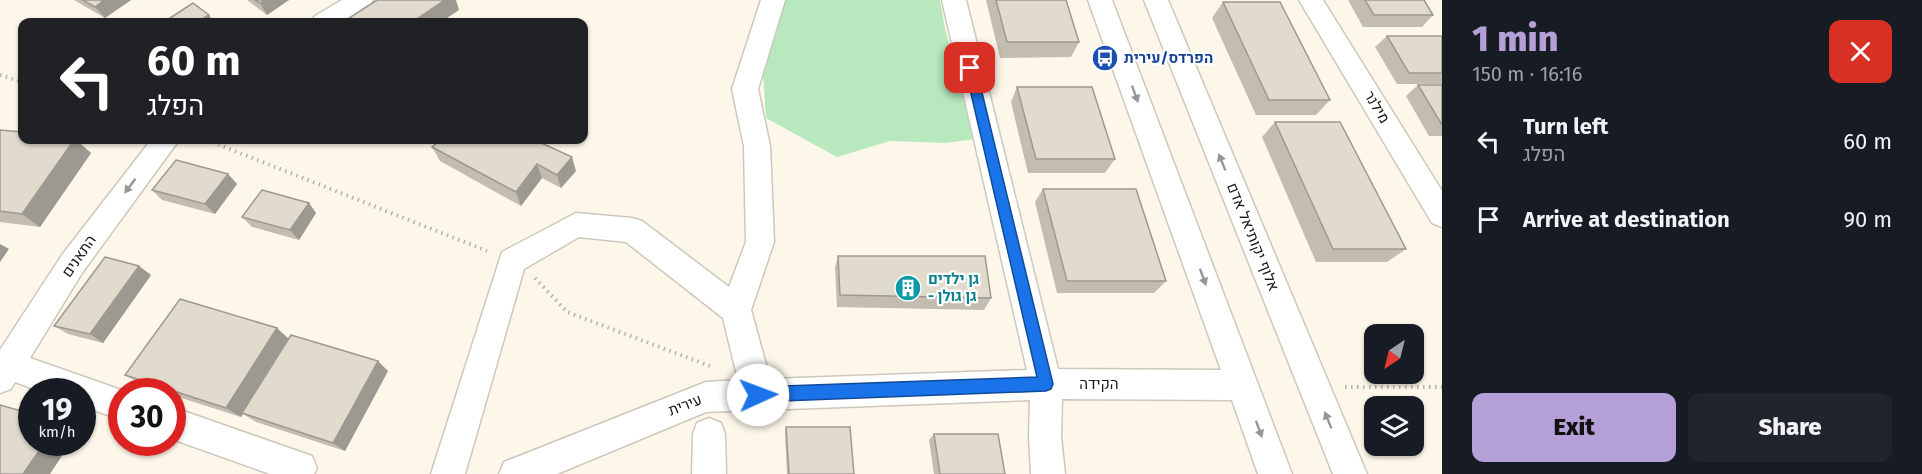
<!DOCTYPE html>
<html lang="en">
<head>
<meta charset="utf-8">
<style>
  body { margin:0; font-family:"Fira Sans",Heebo,sans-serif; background:#20242c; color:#f1f3f6; height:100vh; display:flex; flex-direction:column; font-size:22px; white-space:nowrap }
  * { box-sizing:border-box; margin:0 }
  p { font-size:20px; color:#9ea1a6 }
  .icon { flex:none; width:33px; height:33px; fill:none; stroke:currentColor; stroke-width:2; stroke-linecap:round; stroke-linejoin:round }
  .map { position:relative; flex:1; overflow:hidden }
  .sheet { display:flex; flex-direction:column; background:#171b24; width:480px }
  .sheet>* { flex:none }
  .top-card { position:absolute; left:18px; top:18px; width:570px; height:126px; border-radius:12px; box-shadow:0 2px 4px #0004; background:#202124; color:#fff; overflow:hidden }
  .needle { width:39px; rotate:215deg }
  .buttons { position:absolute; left:1364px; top:324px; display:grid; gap:12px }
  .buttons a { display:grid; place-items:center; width:60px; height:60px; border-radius:12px; background:#171b24; box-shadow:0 2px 4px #0004; font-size:30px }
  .speed { position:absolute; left:18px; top:378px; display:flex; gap:12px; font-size:30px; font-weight:700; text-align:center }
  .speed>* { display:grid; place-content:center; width:78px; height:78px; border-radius:50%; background:#171b24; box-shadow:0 2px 4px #0004; line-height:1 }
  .speed small { font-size:15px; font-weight:400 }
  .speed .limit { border:9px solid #d22; background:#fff; color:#111 }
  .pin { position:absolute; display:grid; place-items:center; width:51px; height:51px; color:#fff; margin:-26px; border-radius:12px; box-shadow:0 3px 9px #0006 }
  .me { position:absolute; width:66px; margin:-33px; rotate:88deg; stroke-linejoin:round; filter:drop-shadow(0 0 4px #0008) }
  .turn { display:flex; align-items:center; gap:21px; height:126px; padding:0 30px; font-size:27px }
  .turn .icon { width:78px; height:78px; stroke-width:2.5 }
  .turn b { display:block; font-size:42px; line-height:51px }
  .round { display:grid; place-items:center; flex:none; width:63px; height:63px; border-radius:12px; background:#20242c }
  .overview { display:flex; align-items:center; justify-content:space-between; height:102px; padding:0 30px }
  h1 { font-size:36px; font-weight:800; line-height:45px; color:#b49fd7 }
  .cta { display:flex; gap:12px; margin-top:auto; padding:12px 30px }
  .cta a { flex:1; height:69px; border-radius:12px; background:#b49fd7; color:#111; font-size:24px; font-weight:800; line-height:69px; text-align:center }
  .cta a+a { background:#20242c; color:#f1f3f6 }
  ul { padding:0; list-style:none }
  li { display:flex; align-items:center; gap:18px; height:78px; padding:0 30px }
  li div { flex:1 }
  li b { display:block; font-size:22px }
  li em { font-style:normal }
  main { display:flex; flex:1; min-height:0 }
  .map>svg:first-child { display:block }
  .green { fill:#b7e8be }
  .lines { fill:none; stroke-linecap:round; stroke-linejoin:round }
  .minor-casing { stroke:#cdc8bb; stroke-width:3 }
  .path { stroke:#b8b3a8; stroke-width:4; stroke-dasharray:1.5 4.5; stroke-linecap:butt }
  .minor { fill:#fff; fill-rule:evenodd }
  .wall { fill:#c2bcb1 }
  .shaded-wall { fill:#9e9990 }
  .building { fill:#e1dbce; stroke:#9e9990; stroke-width:1.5 }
  .oneway { fill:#979694 }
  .route { fill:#1a73e8; stroke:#114b97; stroke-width:1.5 }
  .labels { text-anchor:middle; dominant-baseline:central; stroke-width:4.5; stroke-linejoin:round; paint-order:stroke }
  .transit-label { font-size:15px; font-weight:bold; fill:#164399; stroke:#fff; text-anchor:start }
  .street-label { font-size:15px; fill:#181612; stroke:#fff }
  .culture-label { font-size:15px; font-weight:bold; fill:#0d838f; stroke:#fff; text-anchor:start }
</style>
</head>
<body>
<main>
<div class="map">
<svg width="1442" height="474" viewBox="0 0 1442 474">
  <rect width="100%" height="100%" fill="#fcf7e9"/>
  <!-- green -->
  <path class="green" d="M786 0H940L945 29 975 139 945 143 890 141 837 157 766 118 763 72 777 14Z"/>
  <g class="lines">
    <defs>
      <path id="minor" d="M342 0H373L369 6 341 22H311L315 16Z
        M761 0H785L758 89 770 146 774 242 751 310 770 379 1027 370 942 0H966L1058 369 1221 370 1088 0H1112L1292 474H1258L1232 400 1062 399 1061 437 1065 474H1031L1029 437 1030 400 706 412 557 474H499L504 462 706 382 738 380 723 318 626 242 579 237 524 269 465 474H431L502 252 576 213 632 218 642 221 729 287 746 242 744 146 732 89Z
        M1144 0H1168L1367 474H1333Z
        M1299 0H1323L1442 191V227L1432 223Z
        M151 140H179L82 273 30 358 127 392H122V420L82 406V392H42L15 382 11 389 0 393V350L62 255Z
        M172 407 312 456 317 468 314 474H270L172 439Z
        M709 418 721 423 725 434 726 474H692L693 434 697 423Z"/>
    </defs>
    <!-- minor casing -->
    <use href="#minor" class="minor-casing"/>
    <!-- path -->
    <path class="path" d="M0 75 22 82
      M207 140 487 251
      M535 278 567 312 710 366
      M1345 387H1442"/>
    <!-- minor -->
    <use href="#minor" class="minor"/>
  </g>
  <!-- wall -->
  <path class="wall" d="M74 0H131L105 18Z
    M247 0H289L267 15Z
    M986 0H1066L1079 42 1071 57 1000 58Z
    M1348 0H1424L1433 15 1422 27H1363Z
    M1223 2 1330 100 1316 115H1256L1212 18Z
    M1387 36H1442V84H1397L1375 47Z
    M1418 85H1442V136H1429L1406 96Z
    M1017 87 1115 159 1105 173H1028L1011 102Z
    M1275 122 1406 249 1387 262H1316L1262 137Z
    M0 130 22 140H76L91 153 40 227 0 222Z
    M432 147 576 171 561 188 542 178 521 206 440 161Z
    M228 174 237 184 215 214 162 200 152 190Z
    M1043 189 1166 281 1154 293H1057L1035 202Z
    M309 203 316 213 299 240 252 227 242 217Z
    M838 256 991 298 984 310 837 307 835 268Z
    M151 275 103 343 68 334 54 326Z
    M289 338 388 371 345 451 256 422 243 414 241 417 172 395V392H161L143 385 125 375Z
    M786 427 854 474H787L785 434Z
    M934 434 1005 474H934L929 440Z"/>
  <!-- shaded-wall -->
  <path class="shaded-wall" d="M104 0H131L105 18 95 7Z
    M264 0H289L267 15 260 3Z
    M445 0H456L459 10 441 22H412Z
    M209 15 213 21 211 22H197Z
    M74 140H76L91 153 40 227 22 214Z
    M572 157 576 171 561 188 557 175Z
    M537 164 542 178 521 206 516 192Z
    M228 174 237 184 215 214 205 204Z
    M309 203 316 213 299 240 290 230Z
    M0 244 9 249 0 262Z
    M139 266 151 275 103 343 90 334Z
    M277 328 289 339 241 417 226 408Z
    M378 361 388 371 345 451 333 443Z
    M45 442H71L50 474H23Z"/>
  <!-- building -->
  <path class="building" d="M83 0H104L95 7Z
    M255 0H264L260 3Z
    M377 0H445L412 22H349L346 20Z
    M996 0H1066L1079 42H1007Z
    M1365 0H1424L1433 15H1374Z
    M1223 2H1280L1330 100H1269Z
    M193 3 209 15 197 22H170L167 20Z
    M1387 36H1442V73H1409Z
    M1418 85H1442V125Z
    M1017 87H1092L1115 159H1036Z
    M1275 122H1340L1406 249H1333Z
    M0 130 22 132V140H74L22 214 0 211Z
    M440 140H535L572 157 557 175 537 164 516 192 432 147Z
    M176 160 228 174 205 204 152 190Z
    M1043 189H1136L1166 281H1067Z
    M262 190 309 203 290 230 242 217Z
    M838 256H985L991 298 840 295Z
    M105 257 139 266 90 334 54 326Z
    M180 299 277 328 226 408 125 375Z
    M291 335 378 361 333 443 242 413Z
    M0 405 32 414V442H45L23 474H0Z
    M786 427H850L854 474H789Z
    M934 434H998L1005 474H940Z"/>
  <!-- one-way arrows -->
  <defs><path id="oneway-solid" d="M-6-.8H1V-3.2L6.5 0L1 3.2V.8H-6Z" transform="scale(1.5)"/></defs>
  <g class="oneway">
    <use href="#oneway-solid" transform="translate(1135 94) rotate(70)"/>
    <use href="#oneway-solid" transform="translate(1222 162) rotate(-112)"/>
    <use href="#oneway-solid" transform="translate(130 186) rotate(127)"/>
    <use href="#oneway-solid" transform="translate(1203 277) rotate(70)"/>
    <use href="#oneway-solid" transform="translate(1328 420) rotate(-112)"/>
    <use href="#oneway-solid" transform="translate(1259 429) rotate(70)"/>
  </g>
  <!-- route -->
  <path class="route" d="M970 63 976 68 1053 384 1051 389 1046 391 758 402 753 400 751 395 753 390 758 387 1037 377 965 68Z"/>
  <!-- icons -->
  <defs>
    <symbol id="bus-disc" viewBox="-11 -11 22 22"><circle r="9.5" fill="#1a4fb4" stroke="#fff"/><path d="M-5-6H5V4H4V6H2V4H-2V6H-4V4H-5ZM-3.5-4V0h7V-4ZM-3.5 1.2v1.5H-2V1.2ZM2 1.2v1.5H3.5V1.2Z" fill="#fff"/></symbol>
    <symbol id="building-disc" viewBox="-11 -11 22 22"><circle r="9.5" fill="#0f9aa8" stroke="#fff"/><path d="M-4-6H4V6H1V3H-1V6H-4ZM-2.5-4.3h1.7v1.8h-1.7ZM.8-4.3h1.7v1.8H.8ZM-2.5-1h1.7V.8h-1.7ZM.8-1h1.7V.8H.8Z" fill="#fff"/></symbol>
  </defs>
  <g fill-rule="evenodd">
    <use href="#bus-disc" x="1090" y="43" width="30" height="30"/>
    <use href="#building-disc" x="893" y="273" width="30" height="30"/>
  </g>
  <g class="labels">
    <!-- transit labels -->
    <g class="transit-label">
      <text x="1124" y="58">הפרדס/עירית</text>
    </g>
    <!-- street labels -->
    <g class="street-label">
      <text transform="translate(1377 107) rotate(59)">מילנר</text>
      <text transform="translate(1253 237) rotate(68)">אלוף יקותיאל אדם</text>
      <text transform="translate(79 256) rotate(-55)">התאנים</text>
      <text x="1099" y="384">הקידה</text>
      <text transform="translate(685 405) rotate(-21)">עירית</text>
    </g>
    <!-- culture labels -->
    <g class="culture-label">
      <text x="928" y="279">גן ילדים<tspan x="928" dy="17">- גן גולן</tspan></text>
    </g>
  </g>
</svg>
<div class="buttons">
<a><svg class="needle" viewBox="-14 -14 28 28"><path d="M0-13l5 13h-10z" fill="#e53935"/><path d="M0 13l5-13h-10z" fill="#9ea1a6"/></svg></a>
<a><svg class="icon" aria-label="layers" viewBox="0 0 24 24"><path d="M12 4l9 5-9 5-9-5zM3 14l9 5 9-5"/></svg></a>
</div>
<div class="speed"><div>19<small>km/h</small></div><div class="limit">30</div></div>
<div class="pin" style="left:970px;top:68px;background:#d93025"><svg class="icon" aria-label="arrive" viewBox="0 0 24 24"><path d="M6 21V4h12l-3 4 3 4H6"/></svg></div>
<svg class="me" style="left:758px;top:395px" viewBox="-20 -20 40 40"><circle r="19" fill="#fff"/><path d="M0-13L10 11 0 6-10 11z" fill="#1a73e8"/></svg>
<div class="top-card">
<div class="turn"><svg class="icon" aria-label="left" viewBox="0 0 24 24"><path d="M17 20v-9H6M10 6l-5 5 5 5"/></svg><div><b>60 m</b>הפלג</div></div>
</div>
</div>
<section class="sheet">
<div class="overview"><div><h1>1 min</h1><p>150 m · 16:16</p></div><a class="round" style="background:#d93025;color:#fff"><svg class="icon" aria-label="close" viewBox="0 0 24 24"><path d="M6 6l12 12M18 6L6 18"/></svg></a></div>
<ul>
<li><svg class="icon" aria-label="left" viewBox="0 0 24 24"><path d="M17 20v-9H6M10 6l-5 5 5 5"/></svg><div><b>Turn left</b><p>הפלג</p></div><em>60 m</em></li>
<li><svg class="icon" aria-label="arrive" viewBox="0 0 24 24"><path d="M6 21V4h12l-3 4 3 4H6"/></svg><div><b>Arrive at destination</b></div><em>90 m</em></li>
</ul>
<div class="cta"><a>Exit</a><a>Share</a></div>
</section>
</main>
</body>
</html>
